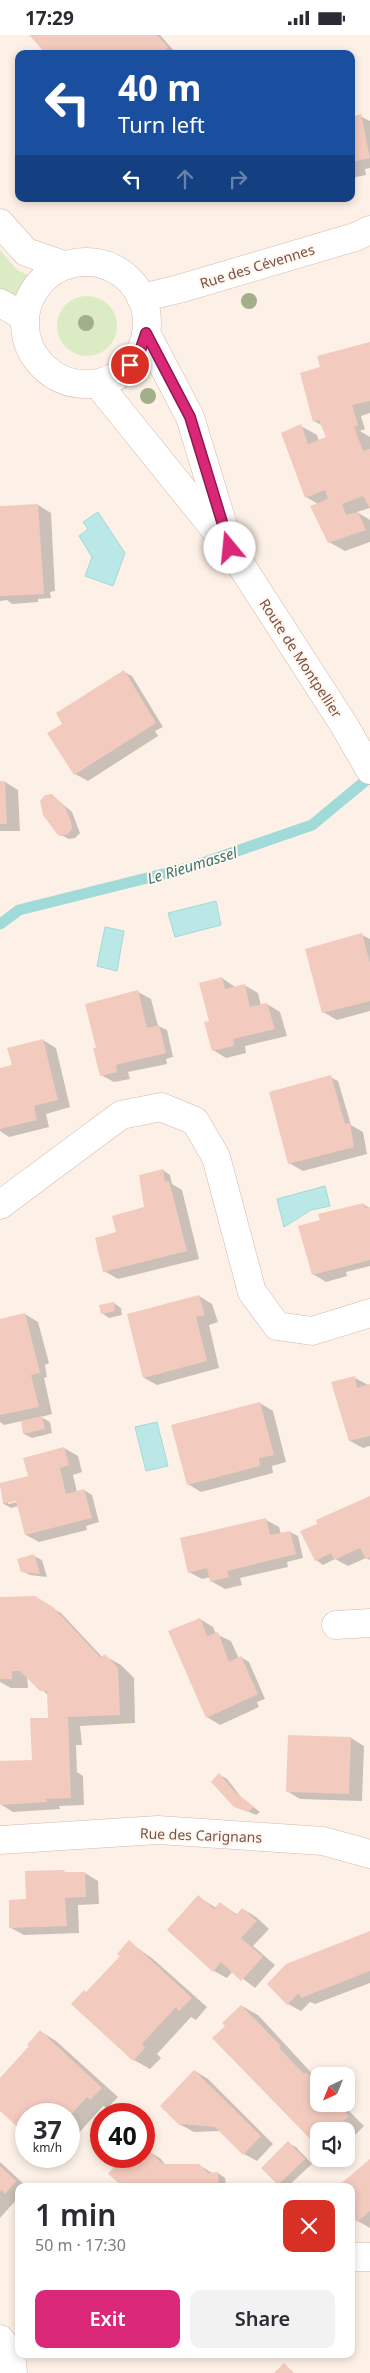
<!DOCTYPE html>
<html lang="en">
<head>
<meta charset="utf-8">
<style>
  body { margin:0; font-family:"Noto Sans",sans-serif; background:#f2f2f3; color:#2b2b33; height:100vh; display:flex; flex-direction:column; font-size:19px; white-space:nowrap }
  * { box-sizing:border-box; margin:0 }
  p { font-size:16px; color:#7c7c81 }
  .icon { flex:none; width:28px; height:28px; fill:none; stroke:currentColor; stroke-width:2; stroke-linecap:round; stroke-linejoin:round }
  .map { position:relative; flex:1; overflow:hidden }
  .sheet { position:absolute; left:15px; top:2148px; width:340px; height:175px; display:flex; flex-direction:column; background:#fff; border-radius:10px; box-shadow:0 2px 8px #0003 }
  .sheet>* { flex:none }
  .banner { position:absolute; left:15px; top:15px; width:340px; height:152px; border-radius:10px; box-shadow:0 2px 8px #0003; background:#1a4fa0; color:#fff; overflow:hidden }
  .needle { width:32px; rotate:223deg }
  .fabs { position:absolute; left:310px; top:2032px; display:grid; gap:10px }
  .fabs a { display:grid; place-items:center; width:45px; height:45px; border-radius:10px; background:#fff; box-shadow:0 2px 8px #0003; font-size:25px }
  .speed { position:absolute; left:15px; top:2068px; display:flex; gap:10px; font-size:25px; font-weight:700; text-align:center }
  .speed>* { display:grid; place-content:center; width:65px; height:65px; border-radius:50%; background:#fff; box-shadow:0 2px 8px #0003; line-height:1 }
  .speed small { font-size:12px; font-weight:400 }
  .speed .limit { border:8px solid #d22; background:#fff; color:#111 }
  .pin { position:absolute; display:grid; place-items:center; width:42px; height:42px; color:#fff; margin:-21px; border:2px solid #fff; border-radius:50%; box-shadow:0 1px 5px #0007 }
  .me { position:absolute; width:55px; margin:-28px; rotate:343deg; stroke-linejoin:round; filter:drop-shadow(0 0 4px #0008) }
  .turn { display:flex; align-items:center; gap:18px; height:105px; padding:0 20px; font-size:22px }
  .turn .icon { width:65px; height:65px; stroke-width:2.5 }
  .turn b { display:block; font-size:35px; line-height:42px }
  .lanes { display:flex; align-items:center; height:48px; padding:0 20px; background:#0003; justify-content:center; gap:25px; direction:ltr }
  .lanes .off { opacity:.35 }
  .round { display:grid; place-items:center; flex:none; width:52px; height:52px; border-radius:10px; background:#f2f2f3 }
  .headline { display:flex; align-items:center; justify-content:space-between; height:85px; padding:0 20px }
  h1 { font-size:30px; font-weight:600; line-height:38px }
  .primary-button { display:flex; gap:10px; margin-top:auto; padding:10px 20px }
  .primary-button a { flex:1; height:58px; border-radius:10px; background:#db2777; color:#fff; font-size:20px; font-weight:600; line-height:58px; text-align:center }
  .primary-button a+a { background:#f2f2f3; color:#2b2b33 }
  .status { display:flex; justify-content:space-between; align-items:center; height:35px; padding:0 25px; background:#fff; direction:ltr }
  .status svg { height:14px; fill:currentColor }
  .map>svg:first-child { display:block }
  .green { fill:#dbecc4 }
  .water { fill:#bae8e7; stroke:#a0dad9 }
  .shadow { fill:#0003; fill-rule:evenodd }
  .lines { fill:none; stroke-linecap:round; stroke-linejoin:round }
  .stream { stroke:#a0dad9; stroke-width:11 }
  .building { fill:#f3cabe }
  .minor-casing { stroke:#d2b9af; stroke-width:29 }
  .tertiary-casing { stroke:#d2b9af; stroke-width:29 }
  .minor { stroke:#fff; stroke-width:28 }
  .tertiary { stroke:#fff; stroke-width:28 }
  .tree { fill:#a3ae8b }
  .route-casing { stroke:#8e194d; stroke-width:12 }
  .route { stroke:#db2777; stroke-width:9 }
  .labels { text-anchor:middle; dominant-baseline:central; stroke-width:4; stroke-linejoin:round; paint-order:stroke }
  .street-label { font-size:14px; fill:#78534a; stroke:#fff6ee }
  .water-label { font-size:15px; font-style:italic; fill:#3a7676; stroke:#fff6ee }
</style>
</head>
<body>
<div class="status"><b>17:29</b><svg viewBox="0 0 49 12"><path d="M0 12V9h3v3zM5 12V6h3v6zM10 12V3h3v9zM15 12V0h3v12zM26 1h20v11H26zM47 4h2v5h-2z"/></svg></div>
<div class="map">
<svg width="370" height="2338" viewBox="0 0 370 2338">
  <rect width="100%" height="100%" fill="#fdf1e7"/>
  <!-- green -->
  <path class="green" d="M0 215 17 235 33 242 18 263 0 257Z
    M57 291a30 30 0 1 1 60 0a30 30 0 1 1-60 0Z"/>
  <!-- water -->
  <path class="water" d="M98 477 125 518 113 551 85 541 92 522 79 501 88 494 83 487Z
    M216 866 221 890 175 902 168 878Z
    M105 892 124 896 117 936 97 931Z
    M325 1151 330 1171 311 1175 284 1192 277 1164Z
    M157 1387 168 1431 146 1436 135 1392Z"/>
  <!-- shadow -->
  <path class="shadow" d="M31 0H160L175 17 173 19H47Z
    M360 81 370 86V133L365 134 366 140 351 143V83Z
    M370 308V378L361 381 365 394 360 396 370 402V473L357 477 370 485V507L345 516 329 507 318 469 306 462 301 391 317 400 319 406 328 403 323 391 314 386 324 332Z
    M38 470 51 478 55 556 50 557 51 563 38 564V567L12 569 7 565 0 566V472Z
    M124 637 132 641 163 692 155 696 158 701 88 746 75 739 64 689Z
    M0 747H5L18 755 20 796H0Z
    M52 760 72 777 80 798 75 803 69 804 61 800Z
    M362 900 370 904V976L337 985 323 977Z
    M222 943 235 952 244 950 258 958 261 971 267 969 280 977 287 1001 245 1011 246 1018 226 1023 213 1015 211 987Z
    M138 957 151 964 158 991 167 995 173 1022 166 1024 167 1029 128 1037 130 1044 114 1047 101 1040 98 1014Z
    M43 1005 56 1013 70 1072 46 1079 49 1092 9 1102 0 1096V1034L13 1031Z
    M330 1042 338 1046 351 1090 363 1097 367 1119 303 1136 289 1128Z
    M163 1135 170 1140 172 1149 182 1155 199 1224 118 1244 104 1236 117 1198 146 1173Z
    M363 1169 370 1173V1231L346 1237 347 1241 326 1247 313 1239 322 1186Z
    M199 1261 212 1269 218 1287 209 1290 219 1333 157 1350 144 1343Z
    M114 1268 121 1273 122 1280 109 1283 102 1278Z
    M25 1279 38 1287 49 1328 45 1330 47 1342 44 1343 52 1379 41 1382 50 1387 52 1398 32 1403 24 1399 22 1386 4 1390 0 1387V1285Z
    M355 1343 370 1351V1411L363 1413 350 1406Z
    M260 1368 273 1376 286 1427 272 1431 273 1438 201 1457 188 1449Z
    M64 1413 78 1421 82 1437 73 1440 77 1457 84 1455 92 1460 99 1487 86 1491 87 1495 39 1507 26 1500 18 1471 11 1473 4 1469 0 1450 29 1442ZM21 1464 22 1466 8 1469V1467Z
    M370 1462V1525L366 1523 348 1531 335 1524 323 1530 316 1525Z
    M266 1485 279 1492 281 1499 290 1497 298 1501 303 1523 287 1527 288 1532 240 1543 242 1550 225 1554 211 1546V1542L202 1544 189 1537Z
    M34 1521 42 1525 47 1542 30 1540 22 1536Z
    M0 1564 50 1572 61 1578 103 1623 105 1621 121 1630 134 1643 135 1688 80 1691 82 1710H76L77 1737 83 1741 84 1770 59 1771 60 1774 13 1777 0 1769V1728L33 1727 49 1684 48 1660 27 1642 28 1653H11L0 1647Z
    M200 1584 213 1592 216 1599 231 1606 239 1624 241 1622 249 1627 265 1664 257 1667 259 1672 220 1690 207 1682Z
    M313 1702 351 1703 364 1711 362 1766 300 1764 287 1756Z
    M220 1740 227 1744 241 1762 260 1777 256 1780 235 1771Z
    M85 1838 98 1846 99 1869 78 1870 79 1898 24 1900 11 1893 27 1866Z
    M199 1862 216 1873 220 1868 238 1880 243 1874 256 1882 269 1894 253 1911 275 1930 255 1953 233 1936 227 1943 214 1936Z
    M370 1897V1948L315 1969 310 1967 301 1976 288 1969 269 1949Z
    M129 1907 153 1924 207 1972 196 1985 191 1982 157 2019 161 2023 150 2034 134 2025 73 1969 87 1958 118 1927Z
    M242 1971 258 1980 319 2046V2069H342L364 2091 346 2109V2096H319L227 1991Z
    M40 1996 56 2006 118 2062 107 2073 103 2071 69 2109V2079H26V2099L0 2074V2045L31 2011Z
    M195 2036 208 2044 273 2109 257 2126 244 2119 220 2096 194 2097 181 2090 162 2071Z
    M288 2108 296 2112 312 2129 288 2151H283L279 2149Z
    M144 2114 160 2123 166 2131 199 2130 214 2139 218 2138 225 2143 226 2151H124L110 2139 144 2121Z
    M55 2121H64L61 2125Z
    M370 2126V2193L358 2186 351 2151H340Z
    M0 2127 26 2151H19V2165L17 2164 0 2183Z
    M19 2200V2209L14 2205Z"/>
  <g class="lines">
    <!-- stream -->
    <path class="stream" d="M0 889 19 875 191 832 312 790 370 742"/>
  </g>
  <!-- building -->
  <path class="building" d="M29 0H157L168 12 161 19H46Z
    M361 79 370 123 352 127 354 132 351 133V82Z
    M370 307V366L352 370 358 390 354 392 363 416 370 414V473L363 461 342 469 346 480 358 477 366 495 328 508 310 471 328 464 325 455 305 463 281 398 301 389 308 409 326 402 319 385 313 387 300 338 320 332 317 321Z
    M38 469 44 559 0 561V471Z
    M124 635 156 688 74 740 47 698 62 689 56 678Z
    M0 746H5L7 789H0Z
    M52 759 65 772 71 787 72 794 68 799 60 801 57 799 43 780 40 766 45 760Z
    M362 898 370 928V966L322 978 305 914Z
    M222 942 225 954 245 949 250 972 267 968 275 994 233 1004 234 1011 212 1016 204 987 209 986 199 948Z
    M138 955 147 993 159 990 166 1018 116 1030 117 1037 100 1041 93 1013H96L85 969Z
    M43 1004 58 1065 34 1071 37 1085 0 1094V1033L12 1030 7 1013Z
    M331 1040 345 1089 350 1088 354 1112 288 1129 269 1057Z
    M163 1134 165 1147 169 1146 187 1216 103 1237 95 1203 116 1197 112 1181 144 1172 139 1140Z
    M364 1168 365 1173 370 1172V1225L312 1240 298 1191 320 1185 318 1179Z
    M199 1260 205 1280 196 1282 207 1326 143 1343 127 1279Z
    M114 1267 115 1276 101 1279 99 1270Z
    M25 1278 40 1338 31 1340 39 1372 0 1380V1284Z
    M355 1341 357 1353 370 1349V1401L349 1406 331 1347Z
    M260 1367 274 1420 259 1423 260 1431 187 1450 171 1390Z
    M42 1381 45 1394 23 1399 21 1386Z
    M64 1412 69 1430 60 1433 66 1459 84 1454 92 1483 25 1500 16 1466 3 1469 0 1448 28 1441 23 1423Z
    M370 1461V1522L366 1524 360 1513 334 1525 331 1518 315 1526 300 1496 317 1489 316 1485Z
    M266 1483 270 1500 290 1496 296 1519 227 1536 229 1542 210 1547 207 1533 188 1538 180 1503Z
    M34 1519 40 1539 21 1537 17 1524Z
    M35 1561 53 1572 101 1623 105 1619 118 1633 120 1680 68 1682 71 1763 46 1764 47 1767 0 1770V1726L32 1725 30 1683H48L47 1656H40L20 1636H12V1644H0V1562Z
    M200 1583 207 1601 218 1597 229 1627 241 1621 258 1659 206 1683 168 1596Z
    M288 1700 351 1702 349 1759 286 1757Z
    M219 1738 234 1756 254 1772 248 1777 234 1772 211 1747Z
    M64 1835 65 1837H85L86 1862 65 1863 67 1891 9 1893V1865L26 1864 25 1836Z
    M198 1860 214 1874 220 1867 236 1880 242 1873 257 1886 241 1903 263 1922 241 1946 221 1927 213 1937 167 1895Z
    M370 1896V1936L301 1963 299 1958 287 1970 267 1949 286 1929Z
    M129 1905 192 1963 179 1976 176 1972 142 2009 145 2013 133 2026 71 1969 84 1955 86 1957 120 1921 117 1919Z
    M241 1970 281 2011 279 2013 304 2039 306 2037 319 2050V2069H337L349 2081 334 2096H319V2113L212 2003 225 1991 222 1988Z
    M40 1995 102 2053 90 2065 87 2062 69 2082V2079H26V2100L0 2076V2043L29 2011 27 2010Z
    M194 2035 261 2101 243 2120 215 2092 182 2089 180 2091 160 2071Z
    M288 2106 305 2124 278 2150 261 2133Z
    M144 2112 163 2129H199L208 2138 218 2137 219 2151H122L108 2139 124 2121H144Z
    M370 2124V2176L357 2187 351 2180V2151H338Z
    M0 2131 16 2146 5 2159 2 2155 0 2157Z
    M284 2328 294 2338H274Z"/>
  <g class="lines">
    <defs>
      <path id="minor" d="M141 263 179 254 355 202 370 195
        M0 1170 121 1080 161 1072 195 1086 216 1122 252 1257 277 1291 312 1296 370 1278
        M336 1590 370 1588
        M0 1805 158 1795 323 1806 370 1819
        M351 2222H370
        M0 2304 11 2319 13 2338"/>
      <path id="tertiary" d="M0 188 26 217 64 230
        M25 288a61 61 0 1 1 122 0a61 61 0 1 1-122 0Z
        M0 268 25 282
        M146 298 190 382 226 500
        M97 348 230 513 344 690 370 735"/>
    </defs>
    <!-- minor casing -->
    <use href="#minor" class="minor-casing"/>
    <!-- tertiary casing -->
    <use href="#tertiary" class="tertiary-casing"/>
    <!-- minor -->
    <use href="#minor" class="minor"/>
    <!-- tertiary -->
    <use href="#tertiary" class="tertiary"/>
  </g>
  <!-- trees -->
  <g class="tree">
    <circle cx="249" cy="266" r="8"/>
    <circle cx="86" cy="288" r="8"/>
    <circle cx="148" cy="361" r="8"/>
  </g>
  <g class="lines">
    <defs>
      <path id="route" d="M130 330 140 316 146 298 190 382 230 513"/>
    </defs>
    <!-- route casing -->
    <use href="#route" class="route-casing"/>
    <!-- route -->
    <use href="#route" class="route"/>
  </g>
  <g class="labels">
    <!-- street labels -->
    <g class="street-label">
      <text transform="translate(257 231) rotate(-17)">Rue des Cévennes</text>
      <text transform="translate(301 623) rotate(57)">Route de Montpellier</text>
      <text transform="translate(201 1800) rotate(2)">Rue des Carignans</text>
    </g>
    <!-- water labels -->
    <g class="water-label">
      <text transform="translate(192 830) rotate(-17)">Le Rieumassel</text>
    </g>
  </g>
</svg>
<div class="fabs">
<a><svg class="needle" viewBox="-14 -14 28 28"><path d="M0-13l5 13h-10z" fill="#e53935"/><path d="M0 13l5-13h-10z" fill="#7c7c81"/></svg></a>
<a><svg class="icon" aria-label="sound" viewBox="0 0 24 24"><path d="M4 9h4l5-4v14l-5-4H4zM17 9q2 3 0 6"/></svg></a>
</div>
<div class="speed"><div>37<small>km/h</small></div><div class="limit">40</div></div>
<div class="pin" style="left:130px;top:330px;background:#d93025"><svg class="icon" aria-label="arrive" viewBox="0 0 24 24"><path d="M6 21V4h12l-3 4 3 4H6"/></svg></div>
<svg class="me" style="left:230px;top:513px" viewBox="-20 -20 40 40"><circle r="19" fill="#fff"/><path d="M0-13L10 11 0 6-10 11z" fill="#db2777"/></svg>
<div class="banner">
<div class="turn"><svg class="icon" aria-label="left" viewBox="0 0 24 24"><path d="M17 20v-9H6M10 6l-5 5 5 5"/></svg><div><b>40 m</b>Turn left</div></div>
<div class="lanes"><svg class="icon" aria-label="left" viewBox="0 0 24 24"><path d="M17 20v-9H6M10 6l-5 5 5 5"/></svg><svg class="icon off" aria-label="ahead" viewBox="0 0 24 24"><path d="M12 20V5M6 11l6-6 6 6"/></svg><svg class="icon off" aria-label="right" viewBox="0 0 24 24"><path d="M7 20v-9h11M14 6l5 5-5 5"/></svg></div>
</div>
<section class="sheet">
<div class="headline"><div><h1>1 min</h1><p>50 m · 17:30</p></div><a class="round" style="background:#d93025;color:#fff"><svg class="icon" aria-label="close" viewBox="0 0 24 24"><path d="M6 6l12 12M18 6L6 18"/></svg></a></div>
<div class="primary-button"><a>Exit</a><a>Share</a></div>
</section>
</div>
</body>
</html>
